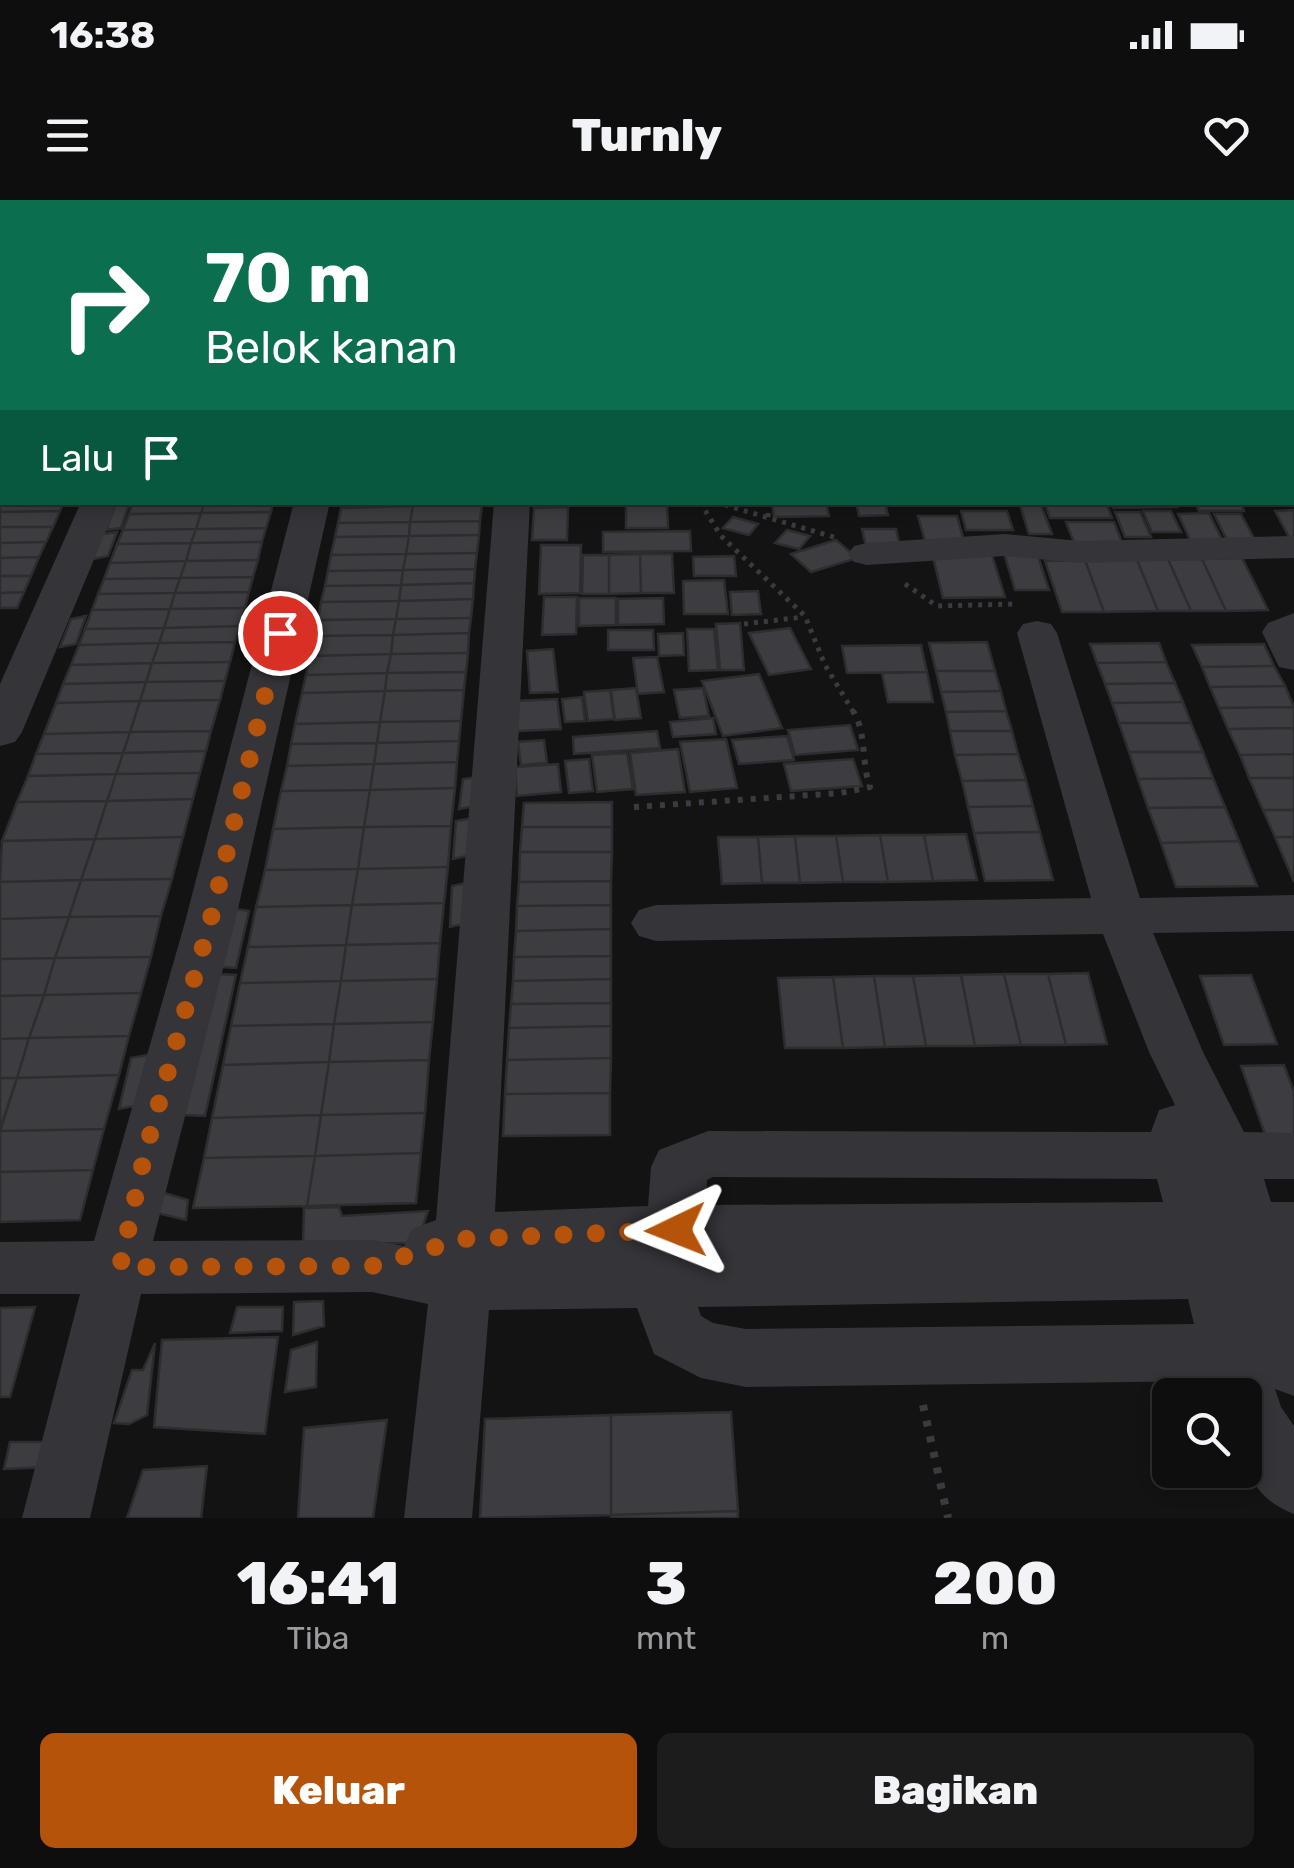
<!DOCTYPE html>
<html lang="id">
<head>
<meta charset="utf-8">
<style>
  body { margin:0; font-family:Rubik,sans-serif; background:#1c1c1d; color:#f1f3f6; height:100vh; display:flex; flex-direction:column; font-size:38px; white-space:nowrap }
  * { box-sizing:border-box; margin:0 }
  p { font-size:32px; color:#9b9c9e }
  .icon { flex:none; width:55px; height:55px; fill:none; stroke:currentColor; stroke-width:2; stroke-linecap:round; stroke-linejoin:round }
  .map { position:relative; height:1318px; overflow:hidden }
  .drawer { display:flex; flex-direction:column; background:#0e0e0f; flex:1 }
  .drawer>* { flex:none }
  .hud { position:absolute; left:0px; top:0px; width:1295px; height:305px; box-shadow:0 5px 15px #0003,0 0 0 2px #2e2e2f; background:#0b6e4f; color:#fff; overflow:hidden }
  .tools { position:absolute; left:1152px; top:1178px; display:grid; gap:20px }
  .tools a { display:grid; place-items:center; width:110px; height:110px; border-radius:15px; background:#0e0e0f; box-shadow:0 5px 15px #0003,0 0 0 2px #2e2e2f; font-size:50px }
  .pin { position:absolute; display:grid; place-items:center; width:85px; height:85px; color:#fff; margin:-42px; border:5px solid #fff; border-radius:50%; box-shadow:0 2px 10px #0007 }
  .me { position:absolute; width:110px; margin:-55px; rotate:268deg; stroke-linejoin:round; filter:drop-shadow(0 0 8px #0008) }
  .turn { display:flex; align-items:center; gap:35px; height:210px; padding:0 40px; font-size:45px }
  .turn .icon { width:130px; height:130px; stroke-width:2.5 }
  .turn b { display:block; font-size:70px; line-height:85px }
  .then { display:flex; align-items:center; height:95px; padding:0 40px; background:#0003; gap:20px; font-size:38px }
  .eta { display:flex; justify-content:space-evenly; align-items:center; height:170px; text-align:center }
  .eta b { font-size:60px; font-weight:800; line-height:70px }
  .button { display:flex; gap:20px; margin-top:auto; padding:20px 40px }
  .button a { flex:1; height:115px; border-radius:15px; background:#b45309; color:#fff; font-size:40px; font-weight:800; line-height:115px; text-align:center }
  .button a+a { background:#1c1c1d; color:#f1f3f6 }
  .status { display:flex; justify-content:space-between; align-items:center; height:70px; padding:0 50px; background:#0e0e0f; direction:ltr }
  .status svg { height:28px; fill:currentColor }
  header { display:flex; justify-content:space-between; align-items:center; height:130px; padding:0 40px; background:#0e0e0f; font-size:45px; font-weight:800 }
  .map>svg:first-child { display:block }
  .building { fill:#3d3d41; stroke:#2d2d30; stroke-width:2.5 }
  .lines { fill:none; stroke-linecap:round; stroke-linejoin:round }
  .path-far2 { stroke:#3a3b40; stroke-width:5; stroke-dasharray:4 6; stroke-linecap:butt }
  .path-far1 { stroke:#3a3b40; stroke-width:6; stroke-dasharray:5 8; stroke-linecap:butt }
  .path { stroke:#3a3b40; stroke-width:8; stroke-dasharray:6 10; stroke-linecap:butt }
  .minor { fill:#343439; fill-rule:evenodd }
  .secondary { fill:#424349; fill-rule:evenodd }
  .route { stroke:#b45309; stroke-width:18; stroke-dasharray:0 32.4 }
</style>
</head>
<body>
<div class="status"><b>16:38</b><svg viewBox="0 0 49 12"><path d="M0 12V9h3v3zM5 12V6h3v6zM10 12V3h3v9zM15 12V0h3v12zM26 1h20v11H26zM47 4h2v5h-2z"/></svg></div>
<header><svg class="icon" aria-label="menu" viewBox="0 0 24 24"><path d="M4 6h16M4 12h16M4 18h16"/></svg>Turnly<svg class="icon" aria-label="heart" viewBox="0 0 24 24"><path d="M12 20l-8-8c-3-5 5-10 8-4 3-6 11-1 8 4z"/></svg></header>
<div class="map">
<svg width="1294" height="1318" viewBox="0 0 1294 1318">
  <rect width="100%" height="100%" fill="#131314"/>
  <!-- building -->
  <path class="building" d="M0 299 2 302H64L60 311 0 312Z
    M133 302H205L201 313 129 314Z
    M205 302H273L271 312 201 313Z
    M342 302H414L413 306 341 308Z
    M667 302 668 328H626V303Z
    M772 302H826L829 316 774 317Z
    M856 302H885L888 315 859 316Z
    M1019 302H1040L1052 334H1029Z
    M1044 302H1106L1112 318H1050Z
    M1110 302H1175L1177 307 1113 308Z
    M1195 302H1240L1244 311H1199Z
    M129 304 121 328 106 330 115 306Z
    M482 305 480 321 410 322 413 306Z
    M413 306 410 322 338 323 341 308Z
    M568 307 567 340H532L534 308Z
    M1294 310V337H1289L1275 311Z
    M60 311 53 327H0V312Z
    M961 311H1007L1013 330H966Z
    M1143 311H1171L1181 332H1152Z
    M271 312 266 328 196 329 201 313Z
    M1115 312H1140L1151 337H1125Z
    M201 313 196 329 123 330 129 314Z
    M1209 313 1225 346H1193L1178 314Z
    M1214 314H1241L1258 346H1230Z
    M918 316H957L964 341H925Z
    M733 317 758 324 749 335 723 328Z
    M480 321 479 335 409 336 410 322Z
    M410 322 409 336 335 337 338 323Z
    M1066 322H1114L1123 345H1075Z
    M0 327H53L46 342 0 343Z
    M266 328 262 342 191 343 196 329Z
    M196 329 191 343 117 344 123 330Z
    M862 329H896L901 351H867Z
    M787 330 810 336 799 349 775 343Z
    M690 331 691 351 603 352V332Z
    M117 332 108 356 93 359 102 334Z
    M479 335 477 353 406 354 409 336Z
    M409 336 406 354 331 355 335 337Z
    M836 340 857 358 811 372 791 354Z
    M46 342 39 357 0 358V343Z
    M262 342 258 360 186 361 191 343Z
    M191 343 186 361 110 363 117 344Z
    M541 345H581L580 393 539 394Z
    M991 352 1005 397 943 398 932 353Z
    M477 353 475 369 403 370 406 354Z
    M1004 353H1037L1049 390H1015Z
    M406 354 403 370 328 371 331 355Z
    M640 354 641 393 609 394V355Z
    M640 354H672L674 393H641Z
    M583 355H609V394H582Z
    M734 356 736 376H694L693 357Z
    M39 357 31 376H0V358Z
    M1242 358 1268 410 1226 411 1202 359Z
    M1168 359 1191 411H1158L1137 360Z
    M1168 359H1202L1226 411H1191Z
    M258 360 253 377 180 378 186 361Z
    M1085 360 1104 412H1062L1045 361Z
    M1085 360H1137L1158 411 1104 412Z
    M186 361 180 378 104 379 110 363Z
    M475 369 474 383 401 385 403 370Z
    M403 370 401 385 325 386 328 371Z
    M0 376H31L24 392 0 393Z
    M253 377 249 392 175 393 180 378Z
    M180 378 175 393 98 394 104 379Z
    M724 380 728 414H684L683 381Z
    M474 383 473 399 399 401 401 385Z
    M401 385 399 401 321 402 325 386Z
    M758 391 761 414 732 415 730 392Z
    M24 392 17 408H0V393Z
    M249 392 245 408 170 409 175 393Z
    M175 393 170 409 92 410 98 394Z
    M544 397H577L576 434 542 435Z
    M579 398H616V425L579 426Z
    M663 398 664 424 618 425V399Z
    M473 399 471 418 396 419 399 401Z
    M399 401 396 419 318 420 321 402Z
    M245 408 240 426 164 428 170 409Z
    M170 409 164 428 85 429 92 410Z
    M86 416 76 444 60 447 71 419Z
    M471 418 469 433 393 435 396 419Z
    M396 419 393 435 314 436 318 420Z
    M740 423 744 470H720L716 424Z
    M240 426 235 442 159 443 164 428Z
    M164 428 159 443 79 445 85 429Z
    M790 428 811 469 769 475 749 433Z
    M687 429H714L718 470 689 471Z
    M608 430H653L654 450H608Z
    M469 433 468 453 391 454 393 435Z
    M683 433 684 455 659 456 658 434Z
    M393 435 391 454 310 456 314 436Z
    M235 442 230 462 152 463 159 443Z
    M987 442 995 471H936L929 443Z
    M159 443 152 463 71 465 79 445Z
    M1159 443 1166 462 1097 463 1090 444Z
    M1264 444 1274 466 1202 467 1192 445Z
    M921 445 927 472 847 473 842 446Z
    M553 449 558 492 530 493 527 451Z
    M468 453 466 472 387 473 391 454Z
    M391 454 387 473 306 475 310 456Z
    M657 457 664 492 638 494 633 458Z
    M230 462 225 481 146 482 152 463Z
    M1166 462 1175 483 1105 484 1097 463Z
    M152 463 146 482 63 484 71 465Z
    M1274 466 1285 486 1210 487 1202 467Z
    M936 471H995L1001 491 941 492Z
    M466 472 464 490 385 491 387 473Z
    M927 472 933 502H888L882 473Z
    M387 473 385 491 302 493 306 475Z
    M759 474 782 528 723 536 702 481Z
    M225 481 220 500 140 501 146 482Z
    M146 482 140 501 56 503 63 484Z
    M1175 483 1183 502 1112 503 1105 484Z
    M1285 486 1294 507 1219 508 1210 487Z
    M636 488 641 518 615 520 611 490Z
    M703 488 709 516 680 518 674 490Z
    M464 490 461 521 380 522 385 491Z
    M610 490 614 519 588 521 584 492Z
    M385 491 380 522 295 524 302 493Z
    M1001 491 1006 511 946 512 941 492Z
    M582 497 585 521 565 522 562 499Z
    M557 499 561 529 518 531 515 501Z
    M220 500 211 531 130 532 140 501Z
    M140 501 130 532 44 534 56 503Z
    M1183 502 1191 523H1119L1112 503Z
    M1294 507V528L1228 529 1219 508Z
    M1006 511 1012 531H950L946 512Z
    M713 518 716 534 673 537 670 522Z
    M461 521 459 541 377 543 380 522Z
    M380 522 377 543 291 544 295 524Z
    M1119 523H1191L1203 552H1129Z
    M850 525 858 550 795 555 788 530Z
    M1294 528V554L1240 555 1228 529Z
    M211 531 206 551 123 553 130 532Z
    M657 531 660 548 574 554 573 537Z
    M950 531H1012L1018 554 955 555Z
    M130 532 123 553 36 554 44 534Z
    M787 536 794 560 739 564 732 540Z
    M726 539 737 588 690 592 680 542Z
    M544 540 547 563 521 565 518 542Z
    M459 541 457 562 374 564 377 543Z
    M377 543 374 564 287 566 291 544Z
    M678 549 685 592 636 595 630 553Z
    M206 551 200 573 116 574 123 553Z
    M1129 552H1203L1213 578 1138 579Z
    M123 553 116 574 28 576 36 554Z
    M627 553 633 589 597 592 592 555Z
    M1018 554 1026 580 962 581 955 555Z
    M1294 554V578H1249L1240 555Z
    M589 559 593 591 569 593 565 561Z
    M853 559 862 586 791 591 784 564Z
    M457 562 455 588 370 590 374 564Z
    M374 564 370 590 281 591 287 566Z
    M558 564 561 592 517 596 515 567Z
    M200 573 193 599 107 601 116 574Z
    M116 574 107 601 17 602 28 576Z
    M478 577 476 606 459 609 463 579Z
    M1213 578 1225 607 1148 608 1138 579Z
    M1249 578H1294V610H1263Z
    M1026 580 1033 606 968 607 962 581Z
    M455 588 451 626 364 627 370 590Z
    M370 590 364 627 273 629 281 591Z
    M193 599 183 637 95 639 107 601Z
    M107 601 95 639 2 641 17 602Z
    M612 602V627H522L524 603Z
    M1033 606 1040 632 974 633 968 607Z
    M1225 607 1239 641 1161 643 1148 608Z
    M1263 610H1294V637H1275Z
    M473 618 471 655 453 659 456 621Z
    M451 626 448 667 358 669 364 627Z
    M364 627 358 669 265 670 273 629Z
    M522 627H612V652H520Z
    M1040 632 1053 680 985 681 974 633Z
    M966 634 977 680 933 681 924 635Z
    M880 635 888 682H843L836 636Z
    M880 635H924L933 681 888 682Z
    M795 636 800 683H762L758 637Z
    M795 636H836L843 682 800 683Z
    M183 637 172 679 81 680 95 639Z
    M718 637H758L762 683 722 684Z
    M1275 637H1294V682Z
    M95 639 81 680 0 682 2 641Z
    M1239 641 1257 686 1176 687 1161 643Z
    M520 652H612L611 681 519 682Z
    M448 667 444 703 352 705 358 669Z
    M358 669 352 705 256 707 265 670Z
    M172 679 161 716 69 717 81 680Z
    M81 680 69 717 0 719V682Z
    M611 681V705L517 706 519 682Z
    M471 682 468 723 450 727 452 686Z
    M444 703 440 743 346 745 352 705Z
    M352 705 346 745 248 747 256 707Z
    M611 705V729L516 731 517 706Z
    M236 709 249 711 236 768 220 767Z
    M161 716 151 757 55 758 69 717Z
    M69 717 55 758 0 759V719Z
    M611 729V756L514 757 516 731Z
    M440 743 437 779 341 781 346 745Z
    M346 745 341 781 240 783 248 747Z
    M611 756V779L513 781 514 757Z
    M151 757 141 793 44 795 55 758Z
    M55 758 44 795 0 796V759Z
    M1088 773 1107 844 1066 845 1048 774Z
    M217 774 236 775 205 916 184 915Z
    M1004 774 1021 845 975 846 961 775Z
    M1004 774H1048L1066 845H1021Z
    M961 775 975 846H926L913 776Z
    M1251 775 1277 844 1224 845 1200 776Z
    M874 776 885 847 843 848 833 777Z
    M874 776H913L926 846 885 847Z
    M833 777 843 848H785L778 778Z
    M437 779 433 822 334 824 341 781Z
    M611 779V803L511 804 513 781Z
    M341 781 334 824 231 826 240 783Z
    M141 793 129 836 29 838 44 795Z
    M44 795 29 838 0 839V796Z
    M611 803V826L509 828 511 804Z
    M433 822 429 860 329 862 334 824Z
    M334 824 329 862 223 865 231 826Z
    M611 826V858L507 860 509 828Z
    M129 836 119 875 17 878 29 838Z
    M29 838 17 878H0V839Z
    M152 854 140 905 119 909 131 858Z
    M611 858 610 893 505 894 507 860Z
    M429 860 425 913 321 915 329 862Z
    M329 862 321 915 212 918 223 865Z
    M1284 865 1294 892V937H1266L1241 866Z
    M119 875 104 929 0 931 17 878Z
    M0 878H17L0 929Z
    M610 893V935L503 936 505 894Z
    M425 913 421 953 315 956 321 915Z
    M321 915 315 956 204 958 212 918Z
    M104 929 93 970 0 972V931Z
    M421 953 416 1003 307 1006 315 956Z
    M315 956 307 1006 193 1008 204 958Z
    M93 970 80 1020 0 1022V972Z
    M164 993 188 1000 186 1020 153 1012Z
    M339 1007 342 1016 428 1011 417 1043 303 1044 304 1008Z
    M323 1101 324 1126 293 1135 294 1102Z
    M35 1107 10 1197H0V1108Z
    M237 1107H283L282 1131 230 1133Z
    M278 1137 265 1234 154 1227 162 1140Z
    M317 1142 316 1187 285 1192 291 1150Z
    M155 1143 147 1215 129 1224 114 1223 132 1170H143Z
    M731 1212 738 1311 611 1315V1215Z
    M611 1215V1315L480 1318 485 1219Z
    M387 1220 373 1318H298L304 1228Z
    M10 1242H42L48 1267 4 1269Z
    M207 1266 201 1318H127L143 1270Z
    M738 1311V1318H611V1315Z"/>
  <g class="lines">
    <!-- path-far2 -->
    <path class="path-far2" d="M700 302 721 336 805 416 825 465 854 513
      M715 302 837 338
      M768 317 769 302
      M905 384 937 406 1016 404
      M744 424 803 417"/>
    <!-- path-far1 -->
    <path class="path-far1" d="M634 607 841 593 870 587C861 562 867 533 853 511"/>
    <!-- path -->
    <path class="path" d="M923 1205 948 1318"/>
    <!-- minor -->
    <path class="minor" d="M522 0H550V2H523Z
      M761 0H789V2H762Z
      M1201 0H1229L1231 2H1203Z
      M1292 51H1294V69H1292Z
      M1292 105H1294V125H1292Z
      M1292 273H1294V295H1292Z
      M81 302H118L22 532 15 542 0 546V484Z
      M294 302H330L235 722 153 1041 372 1040 404 1046 412 1029 436 1020 494 302H530L495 1012 648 1006 651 967 659 950 708 931 1151 932 1159 910 1175 905 1149 852 1103 734 656 741 639 736 631 723 639 710 656 705 1091 698 1017 433 1023 424 1037 421 1051 424 1057 433 1140 698 1294 695V731L1153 733 1203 852 1244 932 1294 933V979H1264L1271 1002H1294V1196L1275 1189 1281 1207 1294 1226V1314C1236 1291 1245 1248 1245 1195H1213L1209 1181 746 1187 701 1178 654 1154 637 1108 489 1110 472 1318H404L428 1104 372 1092 141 1094 90 1318H22L80 1094H0V1042L94 1041 185 722ZM713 977 1157 979 1163 1002 706 1005 707 980ZM1188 1099 1194 1124 746 1129 713 1123 701 1116 698 1107Z
      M1005 334 1080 341 1294 336V358L1080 363 1005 356 867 365 854 362 848 354 854 346 867 343Z
      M1294 413V470L1279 467 1262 432 1268 423Z"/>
    <!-- secondary -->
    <path class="secondary" d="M2 26V49L0 50V27Z"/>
  </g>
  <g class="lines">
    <!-- route -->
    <path class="route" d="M280 433 210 722 145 953 120 1067 372 1066 462 1039 676 1030"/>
  </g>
</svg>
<div class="tools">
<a><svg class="icon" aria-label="search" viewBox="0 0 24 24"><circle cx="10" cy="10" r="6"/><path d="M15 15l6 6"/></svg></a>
</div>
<div class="pin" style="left:280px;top:433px;background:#d93025"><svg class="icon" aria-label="arrive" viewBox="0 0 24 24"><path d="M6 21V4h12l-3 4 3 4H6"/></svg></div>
<svg class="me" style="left:676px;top:1030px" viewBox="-20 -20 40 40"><path d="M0-17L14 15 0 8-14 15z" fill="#b45309" stroke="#fff" stroke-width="4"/></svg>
<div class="hud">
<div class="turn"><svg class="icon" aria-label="right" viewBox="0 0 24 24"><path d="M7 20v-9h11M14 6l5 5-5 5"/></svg><div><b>70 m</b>Belok kanan</div></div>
<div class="then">Lalu<svg class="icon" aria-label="arrive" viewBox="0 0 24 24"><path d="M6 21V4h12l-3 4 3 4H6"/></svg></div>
</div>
</div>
<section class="drawer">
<div class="eta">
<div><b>16:41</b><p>Tiba</p></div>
<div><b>3</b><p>mnt</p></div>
<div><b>200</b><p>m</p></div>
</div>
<div class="button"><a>Keluar</a><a>Bagikan</a></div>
</section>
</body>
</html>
